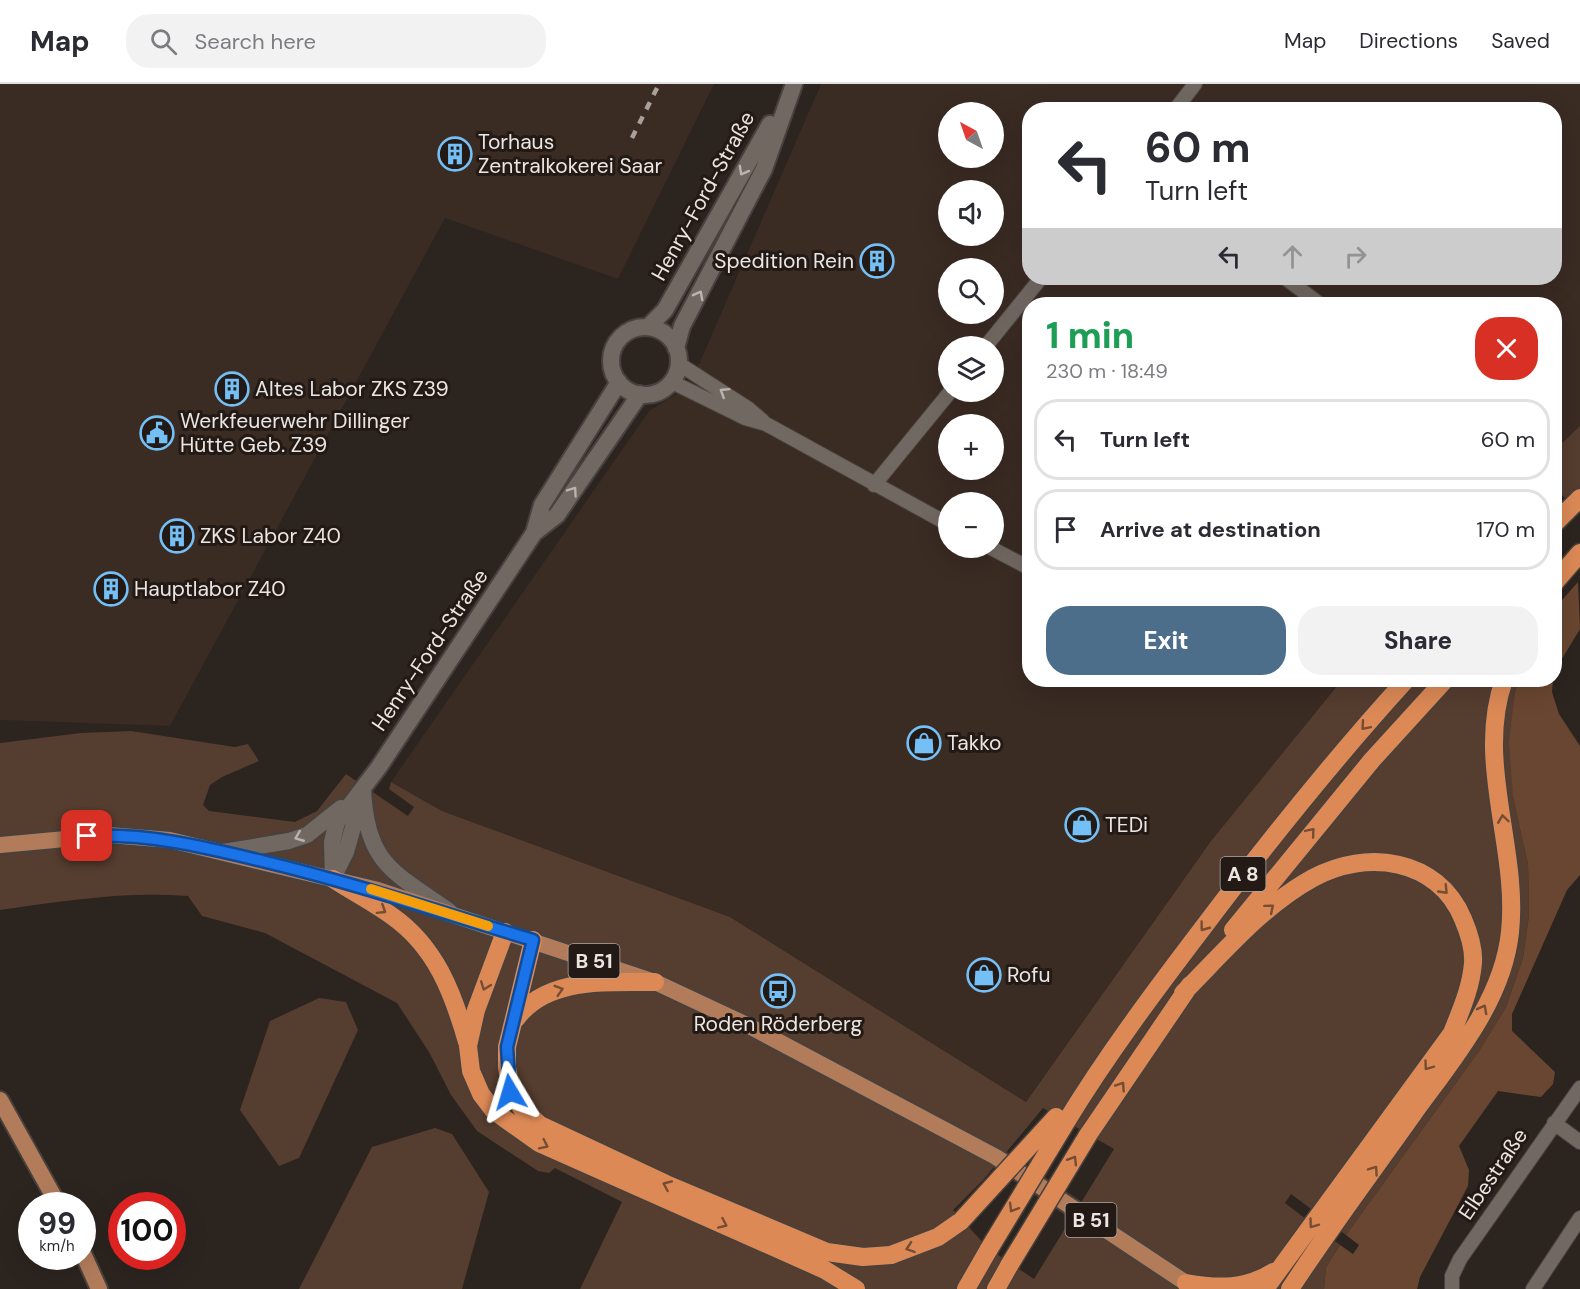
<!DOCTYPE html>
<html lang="en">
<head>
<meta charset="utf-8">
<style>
  body { margin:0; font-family:"DM Sans",sans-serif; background:#f2f2f3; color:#2b2b33; height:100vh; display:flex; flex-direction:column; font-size:22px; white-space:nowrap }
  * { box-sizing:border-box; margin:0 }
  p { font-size:20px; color:#7c7c81 }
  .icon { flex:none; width:33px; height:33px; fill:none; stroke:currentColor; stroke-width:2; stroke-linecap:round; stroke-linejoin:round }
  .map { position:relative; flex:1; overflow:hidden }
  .panel { position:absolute; left:1022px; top:213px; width:540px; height:390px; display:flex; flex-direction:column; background:#fff; border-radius:24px; box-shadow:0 6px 24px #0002 }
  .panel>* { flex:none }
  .hud { position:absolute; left:1022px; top:18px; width:540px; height:183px; border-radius:24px; box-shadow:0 6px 24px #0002; background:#fff; color:#2b2b33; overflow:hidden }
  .needle { width:39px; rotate:320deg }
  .fabs { position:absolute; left:938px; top:18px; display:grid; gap:12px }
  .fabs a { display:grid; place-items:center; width:66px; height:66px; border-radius:50%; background:#fff; box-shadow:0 6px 24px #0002; font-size:30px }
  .speed { position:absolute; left:18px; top:1108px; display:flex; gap:12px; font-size:30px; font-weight:700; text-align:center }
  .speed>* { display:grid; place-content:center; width:78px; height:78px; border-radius:50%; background:#fff; box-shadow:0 6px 24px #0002; line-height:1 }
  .speed small { font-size:15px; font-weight:400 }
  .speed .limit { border:9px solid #d22; background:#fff; color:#111 }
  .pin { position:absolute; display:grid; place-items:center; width:51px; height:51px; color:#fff; margin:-26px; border-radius:12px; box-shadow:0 3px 9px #0006 }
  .me { position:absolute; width:66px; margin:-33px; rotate:353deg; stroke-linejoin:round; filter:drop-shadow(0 0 4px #0008) }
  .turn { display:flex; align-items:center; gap:21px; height:126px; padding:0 24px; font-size:27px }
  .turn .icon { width:78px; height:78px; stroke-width:2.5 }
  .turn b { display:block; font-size:42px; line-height:51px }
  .lanes { display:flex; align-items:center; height:57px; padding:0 24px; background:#0003; justify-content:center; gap:30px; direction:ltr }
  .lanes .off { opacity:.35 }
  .round { display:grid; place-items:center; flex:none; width:63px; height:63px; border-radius:24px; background:#f2f2f3 }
  .summary { display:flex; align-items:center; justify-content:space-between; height:102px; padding:0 24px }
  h1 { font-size:36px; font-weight:800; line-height:45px; color:#1e9e55 }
  .cta { display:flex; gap:12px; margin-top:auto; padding:12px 24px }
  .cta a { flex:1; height:69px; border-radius:24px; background:#4c6e8b; color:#fff; font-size:24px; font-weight:800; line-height:69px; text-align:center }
  .cta a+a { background:#f2f2f3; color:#2b2b33 }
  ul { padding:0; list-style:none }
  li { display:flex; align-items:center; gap:18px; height:81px; margin:0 12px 9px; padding:0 12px; border:3px solid #e1e1e2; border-radius:24px }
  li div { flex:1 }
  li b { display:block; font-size:22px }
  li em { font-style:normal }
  header { display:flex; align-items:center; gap:36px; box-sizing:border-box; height:84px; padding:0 30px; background:#fff; border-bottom:2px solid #e1e1e2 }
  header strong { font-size:28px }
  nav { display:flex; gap:33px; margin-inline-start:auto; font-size:21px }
  .search { width:420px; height:54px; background:#f2f2f3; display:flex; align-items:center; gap:15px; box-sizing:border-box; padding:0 21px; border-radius:24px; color:#7c7c81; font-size:22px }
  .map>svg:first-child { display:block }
  .built { fill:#3a2b23; fill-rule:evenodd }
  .green { fill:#553d2f; fill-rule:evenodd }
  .forest { fill:#694631 }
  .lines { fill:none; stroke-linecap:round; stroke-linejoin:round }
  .minor-casing { stroke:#48413d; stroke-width:16 }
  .tertiary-casing { stroke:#48413d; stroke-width:20 }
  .primary-casing { stroke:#48413d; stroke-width:20 }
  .motorway-casing { stroke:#48413d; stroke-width:21 }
  .minor { stroke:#726862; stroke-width:14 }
  .tertiary { stroke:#726862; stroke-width:16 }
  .primary { stroke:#b27c5b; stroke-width:16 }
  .motorway { stroke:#dc8956; stroke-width:18 }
  .rail { stroke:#a7a09c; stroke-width:4.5; stroke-dasharray:8 8; stroke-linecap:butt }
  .motorway-bridge-casing { stroke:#48413d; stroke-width:21; stroke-linecap:butt }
  .motorway-bridge { stroke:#dc8956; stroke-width:18 }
  .oneway { stroke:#bbb3ae }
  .oneway2 { stroke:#764c33 }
  .route-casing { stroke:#114b97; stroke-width:15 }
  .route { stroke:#1a73e8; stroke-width:10 }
  .slow { stroke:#f59e0b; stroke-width:10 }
  .labels { text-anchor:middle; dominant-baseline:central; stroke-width:6; stroke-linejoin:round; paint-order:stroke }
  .shield { fill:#231a16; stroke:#afa8a4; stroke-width:1.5 }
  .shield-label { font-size:20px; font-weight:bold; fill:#ebe5e1 }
  .poi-label { font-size:21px; fill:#ebe5e1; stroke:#231a16; text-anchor:start }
  .street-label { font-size:21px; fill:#ebe5e1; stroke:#231a16 }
</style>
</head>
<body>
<header>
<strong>Map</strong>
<div class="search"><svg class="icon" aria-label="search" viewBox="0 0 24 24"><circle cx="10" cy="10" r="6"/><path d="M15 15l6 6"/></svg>Search here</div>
<nav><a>Map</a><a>Directions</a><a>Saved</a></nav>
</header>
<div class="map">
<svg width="1580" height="1205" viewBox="0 0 1580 1205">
  <rect width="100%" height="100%" fill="#2c241f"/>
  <!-- built -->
  <path class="built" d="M0 0H714L618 195 445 134 170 642 0 636Z
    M821 0H1580V342L1554 367V220H1029V596H1342L1211 757 1026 1018 730 833 442 727 391 698 649 327 681 307 700 278ZM1029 26H1554V194H1029ZM948 28H993V74H948ZM948 106H993V152H948ZM948 184H993V230H948ZM948 262H993V308H948ZM948 340H993V386H948ZM948 418H993V464H948Z"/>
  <!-- green -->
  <path class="green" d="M1580 342V429L1560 409 1554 415V367Z
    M1342 596H1519L1515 608 1513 713 1528 781 1529 831 1523 874 1506 923 1479 967 1346 1151 1291 1110 1285 1119 1340 1161 1326 1183 1324 1205H580L622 1118 555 1084 549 1089 538 1087 477 1047 451 1011 429 968 397 919 265 849 202 832 188 812C124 807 63 817 0 826V659L81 649 131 647 235 663 248 660 259 677 222 693 210 701 203 721 209 727 295 738 317 727 346 690 408 732 414 723 389 705 391 698 442 727 730 833 1026 1018 1211 757ZM1043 1024 1114 1065 1034 1195 989 1165 953 1126 984 1095Z
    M319 914 346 918 358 946 299 1074 279 1082 240 1026 270 937Z
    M435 1044 452 1050 489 1108 462 1205H299L372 1063Z"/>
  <!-- forest -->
  <path class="forest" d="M1578 498 1580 545 1554 588V525Z
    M1519 596H1553L1552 608 1559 630 1580 662V791L1567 806 1512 930V947L1555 988 1553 1000 1541 1013 1498 1007 1459 1062 1469 1086 1468 1102 1420 1193 1417 1205H1324L1326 1183 1340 1161 1353 1170 1359 1161 1346 1151 1479 967 1506 923 1523 874 1529 831 1528 781 1513 713 1509 658 1515 608Z"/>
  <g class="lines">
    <defs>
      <path id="minor" d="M1175 26 1195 0
        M1285 194 1320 220
        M986 262 1041 194
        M679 280 749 325 763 337
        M672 298 745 334 766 340 948 440
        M874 401 950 308
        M991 464 1029 484
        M1554 1039 1580 1058
        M1452 1205V1192L1460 1175 1580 1004
        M1533 1205 1580 1134"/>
      <path id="tertiary" d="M648 243 665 226 770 40
        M611 277a34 34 0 1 1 68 0a34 34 0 1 1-68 0Z
        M676 264 682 242 764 85 794 0
        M534 449 542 421 619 298
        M363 706C367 780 392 787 449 827
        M223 768 289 757 307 751 341 724
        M335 790 346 768 359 722
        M333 795 332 758 337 738 379 683 534 449 557 431 640 310"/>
      <path id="primary" d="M0 761 109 751 170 756 378 806 655 898 749 942 996 1073 1195 1205
        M0 1016 59 1122
        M82 1167 99 1205"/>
      <path id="motorway" d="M1554 440 1580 414
        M1554 499 1580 469
        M333 795C353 808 374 819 392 832 436 863 453 909 467 958
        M1233 846 1372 676 1445 596
        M505 848 476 926 468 962 471 987 481 1010 494 1027 539 1059 825 1186 856 1205
        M533 856 507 963V983L511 1008 522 1025 540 1041 666 1100 827 1168 863 1173 891 1171 938 1153 961 1137
        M1183 909C1223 869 1262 822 1313 794 1366 765 1438 774 1463 835 1469 849 1474 864 1473 879 1471 904 1461 926 1452 949L1265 1205
        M516 935C547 892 608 899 655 898
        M1066 1038C1107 971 1154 908 1202 845 1267 759 1334 675 1406 596
        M1088 1051 1190 901
        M1186 1199C1219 1205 1246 1205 1273 1188
        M966 1205 989 1165
        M996 1205 1010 1180
        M1290 1205C1329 1145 1372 1088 1413 1030 1452 976 1503 917 1510 848 1519 765 1475 677 1504 596"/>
    </defs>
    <!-- minor casing -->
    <use href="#minor" class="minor-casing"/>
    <!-- tertiary casing -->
    <use href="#tertiary" class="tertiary-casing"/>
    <!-- primary casing -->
    <use href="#primary" class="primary-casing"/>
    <!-- motorway casing -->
    <use href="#motorway" class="motorway-casing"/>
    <!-- minor -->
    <use href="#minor" class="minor"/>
    <!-- tertiary -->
    <use href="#tertiary" class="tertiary"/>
    <!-- primary -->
    <use href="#primary" class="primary"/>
    <!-- motorway -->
    <use href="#motorway" class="motorway"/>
    <!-- rail -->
    <path class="rail" d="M632 54 659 0"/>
    <defs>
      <path id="motorway-bridge" d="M961 1137 1056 1033
        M989 1165 1066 1038
        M1010 1180 1088 1051"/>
    </defs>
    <!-- motorway-bridge casing -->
    <use href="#motorway-bridge" class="motorway-bridge-casing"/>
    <!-- motorway-bridge -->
    <use href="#motorway-bridge" class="motorway-bridge"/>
  </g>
  <!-- one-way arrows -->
  <defs><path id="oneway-chevron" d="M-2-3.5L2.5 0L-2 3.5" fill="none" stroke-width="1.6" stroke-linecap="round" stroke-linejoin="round" transform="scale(1.5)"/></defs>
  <g class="oneway">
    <use href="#oneway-chevron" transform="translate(743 87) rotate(119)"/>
    <use href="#oneway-chevron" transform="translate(699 211) rotate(-62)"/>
    <use href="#oneway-chevron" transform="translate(724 308) rotate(-148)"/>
    <use href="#oneway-chevron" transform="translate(573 407) rotate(-55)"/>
    <use href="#oneway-chevron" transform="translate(299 753) rotate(158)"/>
  </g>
  <g class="oneway2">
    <use href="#oneway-chevron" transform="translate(1365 642) rotate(131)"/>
    <use href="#oneway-chevron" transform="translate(1503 735) rotate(-98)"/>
    <use href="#oneway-chevron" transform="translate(1311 748) rotate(-50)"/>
    <use href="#oneway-chevron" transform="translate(1444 806) rotate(46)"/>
    <use href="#oneway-chevron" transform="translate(1270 824) rotate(-40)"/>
    <use href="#oneway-chevron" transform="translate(382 826) rotate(32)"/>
    <use href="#oneway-chevron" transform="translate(1204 843) rotate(127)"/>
    <use href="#oneway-chevron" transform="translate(485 902) rotate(111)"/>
    <use href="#oneway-chevron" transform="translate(559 906) rotate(-17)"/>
    <use href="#oneway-chevron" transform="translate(1483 925) rotate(-62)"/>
    <use href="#oneway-chevron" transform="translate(1428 982) rotate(126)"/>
    <use href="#oneway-chevron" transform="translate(1121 1002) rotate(-56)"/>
    <use href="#oneway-chevron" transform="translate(544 1061) rotate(26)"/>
    <use href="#oneway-chevron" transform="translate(1073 1076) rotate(-59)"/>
    <use href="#oneway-chevron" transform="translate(1374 1086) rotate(-55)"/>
    <use href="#oneway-chevron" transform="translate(667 1101) rotate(-156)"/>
    <use href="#oneway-chevron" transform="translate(1013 1124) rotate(121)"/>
    <use href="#oneway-chevron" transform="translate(723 1140) rotate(24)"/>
    <use href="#oneway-chevron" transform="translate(1313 1140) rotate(126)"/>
    <use href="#oneway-chevron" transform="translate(910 1164) rotate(161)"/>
  </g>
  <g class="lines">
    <defs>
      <path id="route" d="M87 752C147 749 204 763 262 777 354 799 443 829 533 856L507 963 510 1008"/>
    </defs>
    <!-- route casing -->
    <use href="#route" class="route-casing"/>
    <!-- route -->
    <use href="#route" class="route"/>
    <!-- slow -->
    <path class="slow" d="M371 805 488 842"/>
  </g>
  <!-- icons -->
  <defs>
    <symbol id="building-ring" viewBox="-11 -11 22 22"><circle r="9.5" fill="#231a16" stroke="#74c0f6" stroke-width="1.5"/><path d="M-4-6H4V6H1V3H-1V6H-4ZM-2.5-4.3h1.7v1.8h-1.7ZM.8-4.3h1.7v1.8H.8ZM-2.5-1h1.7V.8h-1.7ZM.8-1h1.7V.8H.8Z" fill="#74c0f6"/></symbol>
    <symbol id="civic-ring" viewBox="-11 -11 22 22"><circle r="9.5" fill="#231a16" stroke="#74c0f6" stroke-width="1.5"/><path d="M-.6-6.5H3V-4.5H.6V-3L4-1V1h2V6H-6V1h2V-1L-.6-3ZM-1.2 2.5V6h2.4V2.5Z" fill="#74c0f6"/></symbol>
    <symbol id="shop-ring" viewBox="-11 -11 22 22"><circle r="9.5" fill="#231a16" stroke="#74c0f6" stroke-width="1.5"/><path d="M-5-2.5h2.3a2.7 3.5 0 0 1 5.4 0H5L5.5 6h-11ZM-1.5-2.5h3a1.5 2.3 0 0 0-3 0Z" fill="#74c0f6"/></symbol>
    <symbol id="bus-ring" viewBox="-11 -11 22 22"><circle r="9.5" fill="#231a16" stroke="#74c0f6" stroke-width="1.5"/><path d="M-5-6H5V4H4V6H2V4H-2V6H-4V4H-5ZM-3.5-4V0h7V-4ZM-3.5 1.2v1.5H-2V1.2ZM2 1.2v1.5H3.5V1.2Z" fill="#74c0f6"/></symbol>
  </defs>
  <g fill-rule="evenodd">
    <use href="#building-ring" x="436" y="51" width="38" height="38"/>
    <use href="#building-ring" x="858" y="158" width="38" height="38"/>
    <use href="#building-ring" x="213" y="286" width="38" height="38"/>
    <use href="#civic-ring" x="138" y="330" width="38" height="38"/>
    <use href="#building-ring" x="158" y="433" width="38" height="38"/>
    <use href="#building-ring" x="92" y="486" width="38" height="38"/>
    <use href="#shop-ring" x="905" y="640" width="38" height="38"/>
    <use href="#shop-ring" x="1063" y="722" width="38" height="38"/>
    <use href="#shop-ring" x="965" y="872" width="38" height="38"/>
    <use href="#bus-ring" x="759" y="888" width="38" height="38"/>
  </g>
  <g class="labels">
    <!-- shield labels -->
    <g class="shield">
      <rect x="1220.5" y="773" width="45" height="34" rx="4.5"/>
      <rect x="568.5" y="860" width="51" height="34" rx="4.5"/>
      <rect x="1065.5" y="1119" width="51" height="34" rx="4.5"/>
    </g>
    <g class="shield-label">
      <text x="1243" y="790">A 8</text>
      <text x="594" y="877">B 51</text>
      <text x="1091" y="1136">B 51</text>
    </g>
    <!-- poi labels -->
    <g class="poi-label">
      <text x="478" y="58">Torhaus<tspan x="478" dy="24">Zentralkokerei Saar</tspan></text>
      <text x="854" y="177" text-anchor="end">Spedition Rein</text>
      <text x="255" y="305">Altes Labor ZKS Z39</text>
      <text x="180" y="337">Werkfeuerwehr Dillinger<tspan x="180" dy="24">Hütte Geb. Z39</tspan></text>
      <text x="200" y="452">ZKS Labor Z40</text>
      <text x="134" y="505">Hauptlabor Z40</text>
      <text x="947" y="659">Takko</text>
      <text x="1105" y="741">TEDi</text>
      <text x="1007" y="891">Rofu</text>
      <text x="778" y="940" text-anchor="middle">Roden Röderberg</text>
    </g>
    <!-- street labels -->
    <g class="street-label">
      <text transform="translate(703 112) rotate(-61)">Henry-Ford-Straße</text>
      <text transform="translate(430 566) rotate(-56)">Henry-Ford-Straße</text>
      <text transform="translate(1493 1090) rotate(-56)">Elbestraße</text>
    </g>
  </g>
</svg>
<div class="fabs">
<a><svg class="needle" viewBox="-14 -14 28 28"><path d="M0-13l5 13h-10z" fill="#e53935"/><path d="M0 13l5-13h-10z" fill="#7c7c81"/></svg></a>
<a><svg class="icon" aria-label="sound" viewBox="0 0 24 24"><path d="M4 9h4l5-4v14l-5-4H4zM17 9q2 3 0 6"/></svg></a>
<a><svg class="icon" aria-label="search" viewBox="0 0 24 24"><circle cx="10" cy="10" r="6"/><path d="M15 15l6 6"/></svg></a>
<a><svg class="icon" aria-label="layers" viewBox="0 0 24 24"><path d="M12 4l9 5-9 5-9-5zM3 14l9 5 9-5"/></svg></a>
<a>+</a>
<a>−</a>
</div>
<div class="speed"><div>99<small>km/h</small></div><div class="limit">100</div></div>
<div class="pin" style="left:87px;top:752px;background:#d93025"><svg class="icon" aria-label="arrive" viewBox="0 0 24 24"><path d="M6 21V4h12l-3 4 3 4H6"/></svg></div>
<svg class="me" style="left:510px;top:1008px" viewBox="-20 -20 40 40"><path d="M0-17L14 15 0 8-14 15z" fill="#1a73e8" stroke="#fff" stroke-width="4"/></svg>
<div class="hud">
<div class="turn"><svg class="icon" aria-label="left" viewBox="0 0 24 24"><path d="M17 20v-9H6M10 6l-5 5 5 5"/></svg><div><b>60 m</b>Turn left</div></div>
<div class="lanes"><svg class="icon" aria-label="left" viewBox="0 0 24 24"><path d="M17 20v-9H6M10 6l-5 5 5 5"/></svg><svg class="icon off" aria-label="ahead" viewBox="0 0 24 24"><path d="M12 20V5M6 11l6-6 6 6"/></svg><svg class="icon off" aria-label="right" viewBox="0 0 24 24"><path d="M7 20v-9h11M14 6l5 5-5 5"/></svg></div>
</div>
<section class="panel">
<div class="summary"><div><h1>1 min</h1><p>230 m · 18:49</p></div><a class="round" style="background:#d93025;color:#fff"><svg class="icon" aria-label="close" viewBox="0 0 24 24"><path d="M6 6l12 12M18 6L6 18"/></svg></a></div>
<ul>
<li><svg class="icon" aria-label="left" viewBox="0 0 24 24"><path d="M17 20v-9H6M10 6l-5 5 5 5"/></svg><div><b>Turn left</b></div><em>60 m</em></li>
<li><svg class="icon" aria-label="arrive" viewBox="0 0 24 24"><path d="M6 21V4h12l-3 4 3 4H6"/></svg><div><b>Arrive at destination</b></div><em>170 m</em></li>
</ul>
<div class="cta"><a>Exit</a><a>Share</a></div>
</section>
</div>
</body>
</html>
